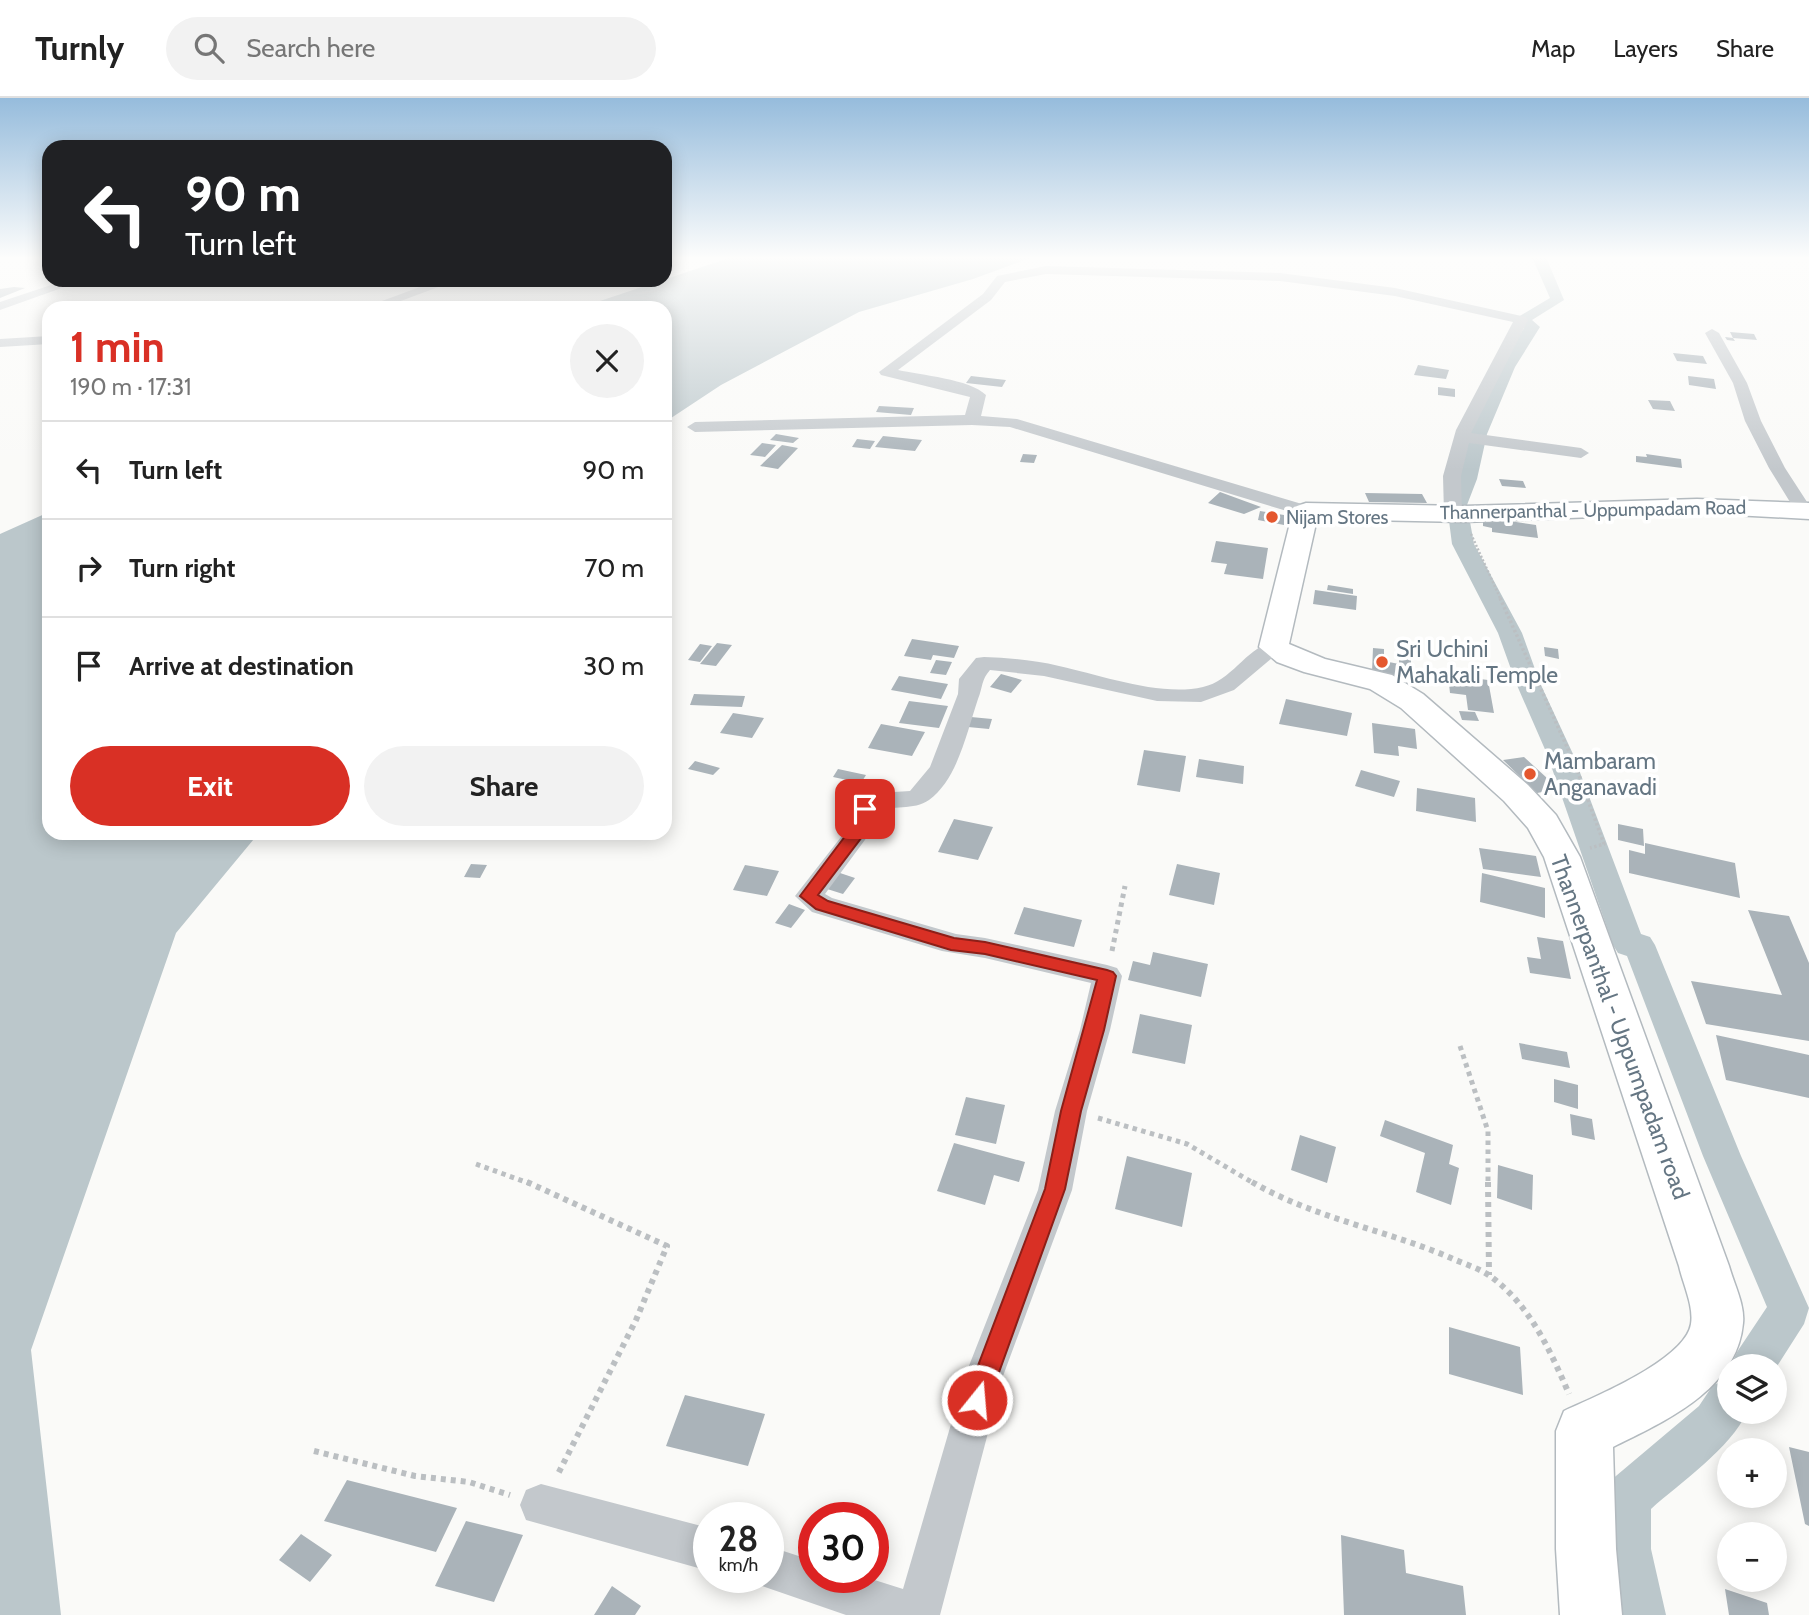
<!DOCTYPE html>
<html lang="en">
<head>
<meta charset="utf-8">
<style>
  body { margin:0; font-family:Cabin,sans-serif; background:#f2f2f2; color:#222; height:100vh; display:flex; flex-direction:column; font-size:26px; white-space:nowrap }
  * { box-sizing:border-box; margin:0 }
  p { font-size:23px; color:#767676 }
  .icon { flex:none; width:38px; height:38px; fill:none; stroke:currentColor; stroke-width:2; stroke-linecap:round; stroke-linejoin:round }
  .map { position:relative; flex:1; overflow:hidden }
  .side { position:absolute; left:42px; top:203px; width:630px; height:539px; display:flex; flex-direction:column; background:#fff; border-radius:21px; box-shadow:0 4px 18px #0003 }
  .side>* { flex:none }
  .hud { position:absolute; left:42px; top:42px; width:630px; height:147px; border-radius:21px; box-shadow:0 4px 18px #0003; background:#202124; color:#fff; overflow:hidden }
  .buttons { position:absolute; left:1717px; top:1256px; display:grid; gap:14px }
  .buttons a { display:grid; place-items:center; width:70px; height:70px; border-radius:50%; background:#fff; box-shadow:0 4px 18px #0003; font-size:35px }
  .speed { position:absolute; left:693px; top:1404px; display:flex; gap:14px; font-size:35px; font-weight:700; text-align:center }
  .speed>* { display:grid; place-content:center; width:91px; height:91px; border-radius:50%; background:#fff; box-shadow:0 4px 18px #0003; line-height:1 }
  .speed small { font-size:18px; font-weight:400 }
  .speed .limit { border:10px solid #d22; background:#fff; color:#111 }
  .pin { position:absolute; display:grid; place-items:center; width:60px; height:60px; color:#fff; margin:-30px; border-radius:14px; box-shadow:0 4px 10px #0006 }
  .me { position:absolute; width:77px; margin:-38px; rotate:17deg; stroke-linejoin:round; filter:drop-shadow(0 0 5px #0008) }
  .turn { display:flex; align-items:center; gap:24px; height:147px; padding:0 28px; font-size:32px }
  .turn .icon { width:91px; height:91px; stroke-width:2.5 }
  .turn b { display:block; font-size:49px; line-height:60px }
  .round { display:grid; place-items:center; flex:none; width:74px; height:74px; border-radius:37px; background:#f2f2f2 }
  .head { display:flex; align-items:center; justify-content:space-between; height:119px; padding:0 28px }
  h1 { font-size:42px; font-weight:700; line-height:52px; color:#d93025 }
  .cta { display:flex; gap:14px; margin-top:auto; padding:14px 28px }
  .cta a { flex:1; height:80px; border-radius:42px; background:#d93025; color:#fff; font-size:28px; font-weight:700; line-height:80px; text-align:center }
  .cta a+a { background:#f2f2f2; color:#222 }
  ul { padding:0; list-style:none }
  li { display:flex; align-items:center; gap:21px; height:98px; padding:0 28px; border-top:2px solid #e0e0e0 }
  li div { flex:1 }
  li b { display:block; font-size:26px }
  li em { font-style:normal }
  header { display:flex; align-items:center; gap:42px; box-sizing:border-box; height:98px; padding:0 35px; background:#fff; border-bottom:2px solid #e0e0e0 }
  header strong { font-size:33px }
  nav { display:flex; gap:38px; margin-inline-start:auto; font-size:24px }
  .search { width:490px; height:63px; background:#f2f2f2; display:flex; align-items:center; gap:18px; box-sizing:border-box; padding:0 24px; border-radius:38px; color:#767676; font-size:26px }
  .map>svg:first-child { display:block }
  .water { fill:#bbc7cb }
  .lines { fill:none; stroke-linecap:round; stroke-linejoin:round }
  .canal { fill:#bbc7cb; fill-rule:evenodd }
  .building { fill:#aab3b9 }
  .secondary-casing { stroke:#b3babf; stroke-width:3 }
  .path-far3 { stroke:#bbbfc2; stroke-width:2.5; stroke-dasharray:2 2; stroke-linecap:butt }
  .path-far2 { stroke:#bbbfc2; stroke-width:3.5; stroke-dasharray:2.5 2.5; stroke-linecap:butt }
  .path-far1 { stroke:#bbbfc2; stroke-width:5; stroke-dasharray:4.5 4.5; stroke-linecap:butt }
  .path { stroke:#bbbfc2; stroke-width:6; stroke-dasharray:5 5; stroke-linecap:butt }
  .street { fill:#c3c8cc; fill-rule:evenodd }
  .secondary { fill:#fff; fill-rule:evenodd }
  .route { fill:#d93025; stroke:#8d1f18; stroke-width:2 }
  .poi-dot { fill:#e4572e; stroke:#fff; stroke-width:2.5 }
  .labels { text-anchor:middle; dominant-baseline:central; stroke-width:7; stroke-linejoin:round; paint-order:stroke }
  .far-street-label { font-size:19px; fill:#657683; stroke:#fff }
  .far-poi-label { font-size:19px; fill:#657683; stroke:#fff; text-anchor:start }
  .poi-label { font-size:23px; fill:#657683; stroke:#fff; text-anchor:start }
  .street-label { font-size:23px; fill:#657683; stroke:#fff }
</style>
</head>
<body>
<header>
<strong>Turnly</strong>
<div class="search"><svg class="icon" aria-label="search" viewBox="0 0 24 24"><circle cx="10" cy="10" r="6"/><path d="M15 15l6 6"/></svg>Search here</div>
<nav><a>Map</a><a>Layers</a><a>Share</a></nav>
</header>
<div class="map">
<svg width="1809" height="1517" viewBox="0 0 1809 1517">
  <rect width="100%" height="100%" fill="#fafaf8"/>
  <!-- water -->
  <path class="water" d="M732 159H1033L973 181 859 214 721 287 665 324V210H579Z
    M49 414V735H259L176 835 31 1252 61 1517H0V436Z"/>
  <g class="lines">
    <!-- canal -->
    <path class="canal" d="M1532 159H1546L1564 202 1532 222 1540 229 1515 269 1487 336 1477 381 1467 407 1474 446 1522 535 1540 585 1573 656 1641 836 1650 839 1655 847 1741 1058 1809 1210 1804 1226 1774 1273V1269H1730L1737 1254 1767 1209 1703 1058 1627 858 1618 855 1613 847 1547 656 1516 585 1498 535 1452 446 1447 407 1457 381 1469 336 1499 269 1524 230 1513 222 1550 200Z
      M1729 1281V1314H1747C1730 1351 1681 1384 1651 1411V1451L1666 1517H1616C1607 1474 1593 1425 1610 1383L1699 1308 1713 1287Z"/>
  </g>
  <!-- building -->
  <path class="building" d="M14 189 25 190 0 200V191Z
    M1730 234 1754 236 1757 242 1733 240 1735 243 1727 242 1725 239 1733 240Z
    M1673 255 1703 258 1707 266 1677 263Z
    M1418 267 1449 272 1446 281 1414 277Z
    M971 278 1006 282 1002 289 966 285Z
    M1688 278 1714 281 1716 291 1689 287Z
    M1438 289 1455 291V299L1438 297Z
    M1648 302 1670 303 1675 313 1653 311Z
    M879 308 914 310 911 317 876 314Z
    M776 336 799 340 793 345 770 342Z
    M883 338 922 342 915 353 875 349Z
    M857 341 875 343 870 351 852 349Z
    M762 345 776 347 765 359 750 357Z
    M782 347 798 350 778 371 760 368Z
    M1023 356 1037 357 1034 365 1020 364Z
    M1646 356 1681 361 1682 370 1636 364V358L1647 359Z
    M1499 381 1523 383 1526 390 1502 388Z
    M1220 394 1261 409 1244 416 1208 405Z
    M1365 395 1422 396 1427 405 1369 404Z
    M1260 413 1284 417V427L1258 422Z
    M1483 419 1536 427 1538 440 1492 434V430L1483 428Z
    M1216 443 1268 450 1263 481 1224 476 1227 466 1211 464Z
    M1328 487 1353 491V496L1327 492Z
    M1315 492 1357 498 1356 512 1313 506Z
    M912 541 959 548 954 560 933 557 931 562 904 558Z
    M717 545 732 547 716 568 700 566Z
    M700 546 712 548 700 564 688 562Z
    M1544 549 1558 551 1559 561 1545 558Z
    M1373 550 1384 551V563L1399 566V555L1411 557V580L1372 574Z
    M936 562 952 564 946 577 930 575Z
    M1001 576 1022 582 1011 595 990 589Z
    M1448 577 1488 582 1494 615 1468 612 1466 597 1450 595Z
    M899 578 948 586 941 601 891 592Z
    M694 596 745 598 742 609 690 607Z
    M1286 601 1352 615 1347 638 1279 626Z
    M909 603 948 608 939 630 899 625Z
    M1459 613 1475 614 1479 623 1462 622Z
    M733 615 764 620 752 640 720 635Z
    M971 619 992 621 989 631 968 629Z
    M1372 625 1415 631 1417 651 1398 648 1399 658 1374 655Z
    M881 626 925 634 912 658 868 650Z
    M1144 652 1186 658 1180 694 1137 687Z
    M1524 659 1559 691 1537 695 1503 662Z
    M1199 661 1244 668 1243 686 1196 679Z
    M695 663 720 670 713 677 688 671Z
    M838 671 866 677 861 685 833 679Z
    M1361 672 1400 683 1394 699 1355 688Z
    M1417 690 1475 700 1476 724 1416 713Z
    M954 721 993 729 978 762 938 754Z
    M1618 726 1643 731 1644 748 1618 742Z
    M1645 745 1735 765 1740 800 1629 775V752L1645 756Z
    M1479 750 1536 758 1541 779 1483 771Z
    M471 766 487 767 480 780 464 779Z
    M1177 766 1220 775 1214 807 1169 797Z
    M745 767 779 773 767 798 733 792Z
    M837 774 855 780 843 796 824 790Z
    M1482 775 1545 790V820L1480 804Z
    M789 806 805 812 791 830 775 825Z
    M1024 809 1082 822 1074 849 1014 836Z
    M1748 812 1789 818 1809 865V943L1706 926 1691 883 1782 897Z
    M1537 839 1563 843 1571 881 1530 875 1527 859 1541 861Z
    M1153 854 1208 866 1201 899 1128 882 1133 863 1150 867Z
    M1140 916 1192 927 1185 966 1132 955Z
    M1716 937 1809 957V1000L1726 982Z
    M1519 945 1567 954 1570 970 1522 961Z
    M1554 981 1578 987V1011L1554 1004Z
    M966 999 1005 1007 996 1046 955 1037Z
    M1570 1016 1592 1021 1595 1042 1572 1037Z
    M1385 1022 1453 1047 1449 1066 1459 1070 1451 1107 1416 1094 1425 1055 1380 1038Z
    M1300 1037 1336 1049 1327 1085 1291 1072Z
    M954 1045 1025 1064 1019 1084 994 1077 985 1107 937 1093Z
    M1127 1058 1192 1075 1182 1129 1115 1111Z
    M1498 1067 1533 1077 1532 1112 1497 1100Z
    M1449 1229 1520 1249 1523 1297 1449 1276Z
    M685 1297 765 1316 748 1368 666 1348Z
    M1789 1349 1809 1354V1428L1805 1426Z
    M347 1382 457 1410 436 1454 324 1423Z
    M466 1423 523 1437 494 1504 435 1488Z
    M301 1436 332 1457 310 1484 279 1462Z
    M1341 1437 1404 1452 1406 1475 1463 1488 1466 1517H1344Z
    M612 1488 641 1508 635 1517H594Z
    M1725 1491 1767 1505 1769 1517H1729Z"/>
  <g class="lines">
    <defs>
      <path id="secondary" d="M1697 401 1809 405V421L1697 415 1464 424 1317 421 1289 546 1325 561 1392 577 1423 596 1528 687 1556 717 1580 759 1729 1168C1734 1186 1745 1207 1743 1225 1737 1292 1665 1323 1613 1349L1616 1451 1622 1517H1560L1556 1451V1333L1564 1313C1594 1299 1685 1262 1691 1226 1694 1208 1683 1186 1679 1168L1544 759 1528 730 1504 703 1401 610 1370 591 1304 574 1277 564 1259 549 1293 413 1297 408 1306 405 1464 408Z"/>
    </defs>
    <!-- secondary casing -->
    <use href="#secondary" class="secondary-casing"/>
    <!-- path-far3 -->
    <path class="path-far3" d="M1471 436 1501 502"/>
    <!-- path-far2 -->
    <path class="path-far2" d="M1500 500 1576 669 1604 746 1590 750"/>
    <!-- path-far1 -->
    <path class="path-far1" d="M1112 853 1125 788
      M1460 948 1488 1033V1086
      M1098 1020 1187 1046 1255 1086
      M476 1066 531 1086"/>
    <!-- path -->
    <path class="path" d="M527 1084 667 1148 636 1222 558 1376
      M1252 1084C1314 1120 1386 1132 1451 1160 1464 1166 1479 1170 1490 1178 1530 1207 1550 1252 1569 1296
      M1488 1084 1489 1177
      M314 1353 415 1378 469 1384 510 1397"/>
    <!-- street -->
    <path class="street" d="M1046 168 1280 175 1395 190 1526 219 1528 222 1471 335 1581 350 1589 355 1581 360 1469 345 1461 378 1462 415 1453 420 1447 419 1444 415 1443 378 1456 332 1513 224 1395 198 1280 183 1046 176 1005 184 991 202 898 272C920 277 970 281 986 297L981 318 1017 321 1312 409 1315 413 1312 417H1300L1010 329 972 327 695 334 687 329 695 324 965 317 970 299 881 277 879 274 983 196 997 178Z
      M66 182H84L0 212V204Z
      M439 182H457L382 210H363Z
      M1712 231 1719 235 1747 285 1761 323 1785 370 1809 407V417H1798L1769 370 1745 323 1733 285 1705 235Z
      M49 238V246L0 249V241Z
      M1274 543 1281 545 1285 549 1234 592 1201 604 1157 603 1044 578 990 572C981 582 983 589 978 601 967 633 958 681 929 702 914 713 891 706 877 715L873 731 825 796 832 800 956 836 985 840 1107 867 1117 870 1122 878 1110 932 1087 1013 1072 1092 1003 1278 940 1517H846L753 1485 750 1479H768V1448L814 1463V1479H865L903 1491 965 1278 1038 1092 1055 1013 1080 932 1091 885 985 860 942 853 812 814 795 798 848 730 856 705 878 695 910 693 930 669 958 596 959 581 976 560 984 559C1009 560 1034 562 1059 568 1101 577 1160 599 1203 589 1232 583 1246 550 1274 543Z
      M541 1386 709 1430V1473L526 1422 520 1407 526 1392Z"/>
    <!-- secondary -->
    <use href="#secondary" class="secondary"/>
  </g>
  <!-- sky -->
  <linearGradient id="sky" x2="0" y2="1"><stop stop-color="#96bcdc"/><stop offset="0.43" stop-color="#fdfdfc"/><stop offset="1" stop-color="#fdfdfc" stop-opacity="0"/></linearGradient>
  <rect width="1809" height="372" fill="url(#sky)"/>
  <!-- route -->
  <path class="route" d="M865 706 872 711 868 731 818 797 828 803 954 840 985 844 1107 872 1113 874 1116 878 1104 932 1081 1013 1065 1091 989 1302 986 1311 977 1314 969 1311 965 1302 1045 1091 1061 1013 1097 882 985 856 951 852 816 811 800 798 803 794 852 729 859 708Z"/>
  <!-- markers -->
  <g class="poi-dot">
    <circle cx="1272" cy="419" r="7"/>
    <circle cx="1382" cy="564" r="7"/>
    <circle cx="1530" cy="676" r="7"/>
  </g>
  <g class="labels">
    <!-- far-street labels -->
    <g class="far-street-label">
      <text transform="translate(1593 412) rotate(-1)">Thannerpanthal - Uppumpadam Road</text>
    </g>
    <!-- far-poi labels -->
    <g class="far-poi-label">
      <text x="1286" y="419">Nijam Stores</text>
    </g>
    <!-- poi labels -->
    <g class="poi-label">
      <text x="1396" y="551">Sri Uchini<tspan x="1396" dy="26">Mahakali Temple</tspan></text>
      <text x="1544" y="663">Mambaram<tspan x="1544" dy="26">Anganavadi</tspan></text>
    </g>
    <!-- street labels -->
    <g class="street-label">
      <text transform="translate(1620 929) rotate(70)">Thannerpanthal - Uppumpadam road</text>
    </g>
  </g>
</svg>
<div class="buttons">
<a><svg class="icon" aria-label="layers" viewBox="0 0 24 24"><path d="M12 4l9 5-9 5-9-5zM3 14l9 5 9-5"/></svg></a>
<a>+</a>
<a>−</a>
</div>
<div class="speed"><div>28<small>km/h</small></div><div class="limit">30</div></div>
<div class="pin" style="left:865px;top:711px;background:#d93025"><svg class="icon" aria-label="arrive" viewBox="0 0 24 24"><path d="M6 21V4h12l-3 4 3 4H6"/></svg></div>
<svg class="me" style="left:977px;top:1302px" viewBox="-20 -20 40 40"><circle r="17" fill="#d93025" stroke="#fff" stroke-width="3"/><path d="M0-11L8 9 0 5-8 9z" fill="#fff"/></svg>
<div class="hud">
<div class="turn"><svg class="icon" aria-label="left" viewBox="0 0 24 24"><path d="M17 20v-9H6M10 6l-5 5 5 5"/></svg><div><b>90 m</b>Turn left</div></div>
</div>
<section class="side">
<div class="head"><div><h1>1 min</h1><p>190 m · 17:31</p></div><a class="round"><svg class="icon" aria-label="close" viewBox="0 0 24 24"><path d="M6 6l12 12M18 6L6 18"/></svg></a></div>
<ul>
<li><svg class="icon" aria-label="left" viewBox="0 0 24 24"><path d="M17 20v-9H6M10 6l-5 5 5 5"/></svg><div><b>Turn left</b></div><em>90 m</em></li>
<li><svg class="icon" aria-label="right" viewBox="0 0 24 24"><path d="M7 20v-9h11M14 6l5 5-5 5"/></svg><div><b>Turn right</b></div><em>70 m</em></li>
<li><svg class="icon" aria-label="arrive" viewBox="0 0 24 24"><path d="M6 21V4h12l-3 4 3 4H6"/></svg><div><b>Arrive at destination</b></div><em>30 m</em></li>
</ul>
<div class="cta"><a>Exit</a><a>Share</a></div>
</section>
</div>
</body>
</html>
